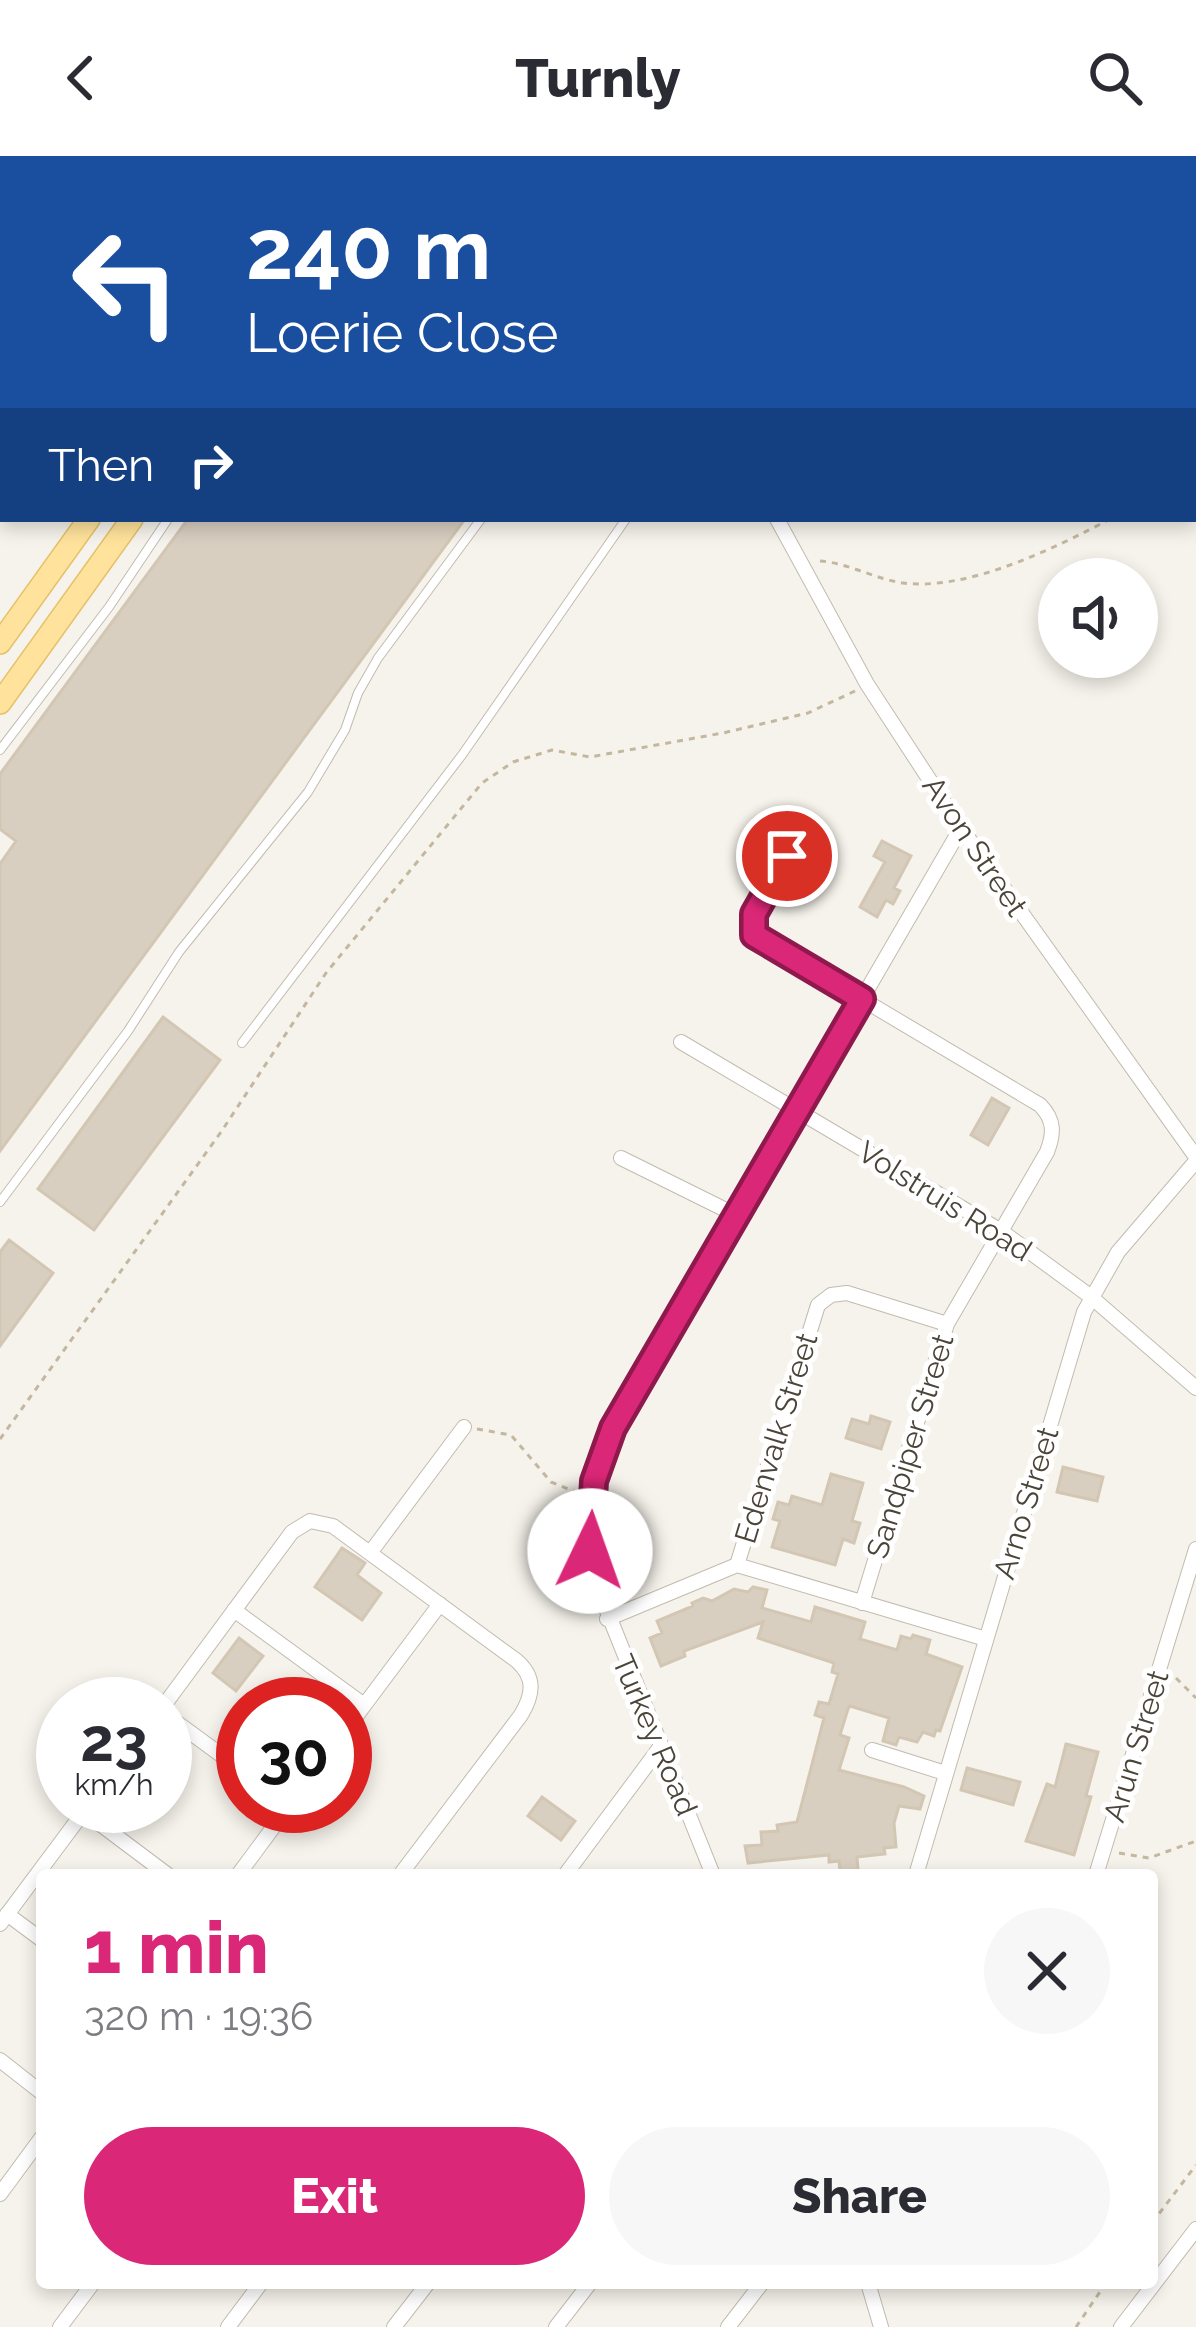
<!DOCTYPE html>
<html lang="en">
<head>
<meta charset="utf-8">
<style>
  body { margin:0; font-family:Raleway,sans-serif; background:#f7f7f7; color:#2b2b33; height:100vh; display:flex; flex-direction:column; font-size:45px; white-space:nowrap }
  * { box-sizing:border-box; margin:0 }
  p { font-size:39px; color:#7c7c81 }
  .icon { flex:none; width:66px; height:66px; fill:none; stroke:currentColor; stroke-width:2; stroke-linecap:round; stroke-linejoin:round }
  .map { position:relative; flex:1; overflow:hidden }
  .panel { position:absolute; left:36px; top:1713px; width:1122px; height:420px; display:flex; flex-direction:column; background:#fff; border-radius:12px; box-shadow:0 6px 18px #0003 }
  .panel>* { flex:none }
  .hud { position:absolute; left:0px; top:0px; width:1197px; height:366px; box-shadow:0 6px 18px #0003; background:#1a4fa0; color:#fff; overflow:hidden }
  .fabs { position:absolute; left:1038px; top:402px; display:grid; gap:24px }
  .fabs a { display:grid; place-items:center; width:120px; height:120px; border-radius:50%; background:#fff; box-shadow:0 6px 18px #0003; font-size:60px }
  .speed { position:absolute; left:36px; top:1521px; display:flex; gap:24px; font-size:60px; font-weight:700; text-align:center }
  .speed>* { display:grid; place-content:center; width:156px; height:156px; border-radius:50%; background:#fff; box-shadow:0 6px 18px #0003; line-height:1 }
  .speed small { font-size:30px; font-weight:400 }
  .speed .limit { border:18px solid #d22; background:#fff; color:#111 }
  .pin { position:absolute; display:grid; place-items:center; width:102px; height:102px; color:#fff; margin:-51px; border:6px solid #fff; border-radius:50%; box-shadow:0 3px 12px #0007 }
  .me { position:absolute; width:132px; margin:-66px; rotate:3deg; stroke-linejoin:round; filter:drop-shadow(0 0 9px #0008) }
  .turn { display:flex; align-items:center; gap:42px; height:252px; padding:0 48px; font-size:54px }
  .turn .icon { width:156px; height:156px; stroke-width:2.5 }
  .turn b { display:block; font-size:84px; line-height:102px }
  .then { display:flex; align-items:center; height:114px; padding:0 48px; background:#0003; gap:24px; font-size:45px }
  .round { display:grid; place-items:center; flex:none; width:126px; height:126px; border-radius:63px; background:#f7f7f7 }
  .summary { display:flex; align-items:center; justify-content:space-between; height:204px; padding:0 48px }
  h1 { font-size:72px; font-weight:800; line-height:90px; color:#db2777 }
  .button { display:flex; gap:24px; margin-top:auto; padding:24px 48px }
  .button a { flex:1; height:138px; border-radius:72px; background:#db2777; color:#fff; font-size:48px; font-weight:800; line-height:138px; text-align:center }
  .button a+a { background:#f7f7f7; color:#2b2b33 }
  header { display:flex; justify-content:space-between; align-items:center; height:156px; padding:0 48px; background:#fff; font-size:54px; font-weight:800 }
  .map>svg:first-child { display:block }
  .building { fill:#d8cfc1; stroke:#d3c7b4; stroke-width:3 }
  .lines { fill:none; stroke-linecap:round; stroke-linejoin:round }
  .service-casing { stroke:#c2bbae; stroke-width:10 }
  .minor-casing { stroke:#c2bbae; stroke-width:16 }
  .primary-casing { stroke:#e6c16a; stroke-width:24 }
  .path { stroke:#c4b79f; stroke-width:3; stroke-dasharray:6 6; stroke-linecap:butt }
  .service { stroke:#fff; stroke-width:8 }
  .minor { stroke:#fff; stroke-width:14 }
  .primary { stroke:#ffe39c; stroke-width:21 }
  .route-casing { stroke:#8e194d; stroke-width:30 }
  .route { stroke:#db2777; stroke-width:21 }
  .labels { text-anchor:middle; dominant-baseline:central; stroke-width:10; stroke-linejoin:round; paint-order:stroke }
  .street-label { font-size:30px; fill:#4b4439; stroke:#fff }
</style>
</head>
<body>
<header><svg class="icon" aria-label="back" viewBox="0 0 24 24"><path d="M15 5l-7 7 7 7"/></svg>Turnly<svg class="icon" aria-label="search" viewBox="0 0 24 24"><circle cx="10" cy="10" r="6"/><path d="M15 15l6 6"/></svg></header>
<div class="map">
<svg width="1196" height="2171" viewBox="0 0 1196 2171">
  <rect width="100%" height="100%" fill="#f6f3ec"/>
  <!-- building -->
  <path class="building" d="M188 363H465L0 995V708L16 685 0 673V618Z
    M882 685 911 700 894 732 900 735 893 748 886 744 877 761 860 751 885 706 874 700Z
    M163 861 220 904 94 1074 38 1033Z
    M992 942 1009 952 988 989 971 979Z
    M9 1084 53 1117 0 1190V1096Z
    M871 1260 890 1266 881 1293 846 1282 852 1263 869 1268Z
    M1063 1311 1103 1321 1097 1345 1057 1336Z
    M831 1318 863 1327 852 1365 860 1367 854 1387 843 1383 835 1409 772 1391 780 1365 773 1363 778 1346 789 1349 792 1340 822 1349Z
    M342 1392 365 1407 357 1419 381 1437 362 1464 315 1431Z
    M753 1431 767 1434 762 1452 811 1466 815 1451 865 1466 860 1483 897 1494 901 1480 911 1483 913 1479 930 1484 926 1498 962 1511 940 1575 936 1574 934 1580 923 1576 917 1586 899 1581 896 1589 883 1585 889 1562 850 1550 848 1553 840 1579 849 1582 839 1614 904 1631 924 1640 920 1653 899 1650 894 1667 896 1691 884 1692 885 1698 857 1701 858 1714 840 1715 839 1705 829 1706V1699L748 1707 745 1690 762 1689 761 1676 778 1675 777 1669 797 1666 824 1562 815 1559 819 1546 829 1548 838 1518 832 1516 834 1507 758 1482 763 1466 684 1495 685 1500 661 1510 650 1482 662 1477 657 1465 693 1450 692 1447 703 1442 712 1445 734 1433 748 1436Z
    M239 1482 263 1500 236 1535 213 1517Z
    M1066 1588 1098 1596 1086 1640 1091 1641 1074 1699 1026 1685 1047 1628 1055 1631Z
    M967 1612 1020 1626 1013 1649 961 1634Z
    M542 1641 575 1665 561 1684 528 1660Z"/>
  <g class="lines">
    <defs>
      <path id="service" d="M56 0 61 3
        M116 3 119 0
        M858 3 860 0
        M0 594 109 451 168 363
        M242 887 462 599 626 363
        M0 1046 128 875 179 796 308 636 345 574 358 537 378 502 481 363"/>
      <path id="minor" d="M596 0 597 3
        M777 363 867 528 961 672 1196 1001
        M812 673C790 691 747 750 754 779L1040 949C1055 964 1054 978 1047 996L947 1168 862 1447
        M681 886 1001 1075 1090 1140 1196 1232
        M621 1002 734 1058
        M370 1397 464 1271
        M737 1409 818 1149 831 1139 847 1137 947 1168
        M234 1454 364 1549
        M607 1463 737 1409 986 1483
        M165 1548 292 1376 310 1365 333 1370 517 1505C536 1522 533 1539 521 1559L400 1719
        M165 1558 243 1615
        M345 1575 440 1448
        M872 1594 945 1617
        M84 1656 168 1719
        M238 1719 289 1650
        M565 1719 661 1590
        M713 1719 595 1425C586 1370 592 1323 613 1272L961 672
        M916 1719 1084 1156 1118 1096 1196 1005
        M1096 1719 1196 1393
        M7 1758 42 1784
        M0 1768 88 1650
        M0 1904 42 1937
        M0 2038 42 1981
        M868 2127 881 2171
        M60 2171 93 2127
        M228 2171 261 2127
        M394 2171 428 2127
        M556 2171 590 2127
        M728 2171 762 2127
        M1121 2171 1196 2073"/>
      <path id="primary" d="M354 3 356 0
        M396 3 398 0
        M0 487 89 363
        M0 547 132 363"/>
    </defs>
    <!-- service casing -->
    <use href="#service" class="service-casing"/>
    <!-- minor casing -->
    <use href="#minor" class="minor-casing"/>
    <!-- primary casing -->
    <use href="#primary" class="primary-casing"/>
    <!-- path -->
    <path class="path" d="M1194 334 1196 333
      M820 405C848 407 875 423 903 427 968 435 1053 393 1110 363
      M477 1273 511 1279 551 1326 576 1336
      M0 1283 221 976 326 817 482 627 513 606 552 594 590 601 723 577 808 557 855 535
      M1176 1522 1196 1542
      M1119 1697 1149 1702 1196 1685
      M1152 2067 1196 2009
      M1076 2171 1106 2127"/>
    <!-- service -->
    <use href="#service" class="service"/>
    <!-- minor -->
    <use href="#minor" class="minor"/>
    <!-- primary -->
    <use href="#primary" class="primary"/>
  </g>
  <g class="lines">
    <defs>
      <path id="route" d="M590 1395 594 1325 613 1272 862 843 754 779V758L787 700"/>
    </defs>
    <!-- route casing -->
    <use href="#route" class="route-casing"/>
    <!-- route -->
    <use href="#route" class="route"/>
  </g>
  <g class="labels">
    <!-- street labels -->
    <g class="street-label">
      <text transform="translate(975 690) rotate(56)">Avon Street</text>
      <text transform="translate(945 1045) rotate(32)">Volstruis Road</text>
      <text transform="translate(776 1282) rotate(-73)">Edenvalk Street</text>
      <text transform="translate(910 1290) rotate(-73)">Sandpiper Street</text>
      <text transform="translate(1026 1347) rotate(-73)">Arno Street</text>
      <text transform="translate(655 1579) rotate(67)">Turkey Road</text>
      <text transform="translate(1136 1590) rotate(-73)">Arun Street</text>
    </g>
  </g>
</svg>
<div class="fabs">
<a><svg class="icon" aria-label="sound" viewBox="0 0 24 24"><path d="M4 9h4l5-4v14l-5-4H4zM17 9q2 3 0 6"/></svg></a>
</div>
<div class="speed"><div>23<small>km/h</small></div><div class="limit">30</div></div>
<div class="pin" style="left:787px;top:700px;background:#d93025"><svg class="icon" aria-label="arrive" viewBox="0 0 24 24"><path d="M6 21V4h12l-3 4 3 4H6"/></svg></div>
<svg class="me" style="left:590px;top:1395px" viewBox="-20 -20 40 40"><circle r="19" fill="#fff"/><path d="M0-13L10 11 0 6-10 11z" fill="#db2777"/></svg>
<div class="hud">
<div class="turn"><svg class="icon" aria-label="left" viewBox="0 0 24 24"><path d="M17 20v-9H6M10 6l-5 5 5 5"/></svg><div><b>240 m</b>Loerie Close</div></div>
<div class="then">Then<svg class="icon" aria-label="right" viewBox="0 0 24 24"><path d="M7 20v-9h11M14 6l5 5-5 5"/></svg></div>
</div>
<section class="panel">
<div class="summary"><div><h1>1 min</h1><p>320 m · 19:36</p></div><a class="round"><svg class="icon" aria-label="close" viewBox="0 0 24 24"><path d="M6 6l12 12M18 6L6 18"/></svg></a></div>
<div class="button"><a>Exit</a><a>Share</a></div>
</section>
</div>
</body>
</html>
